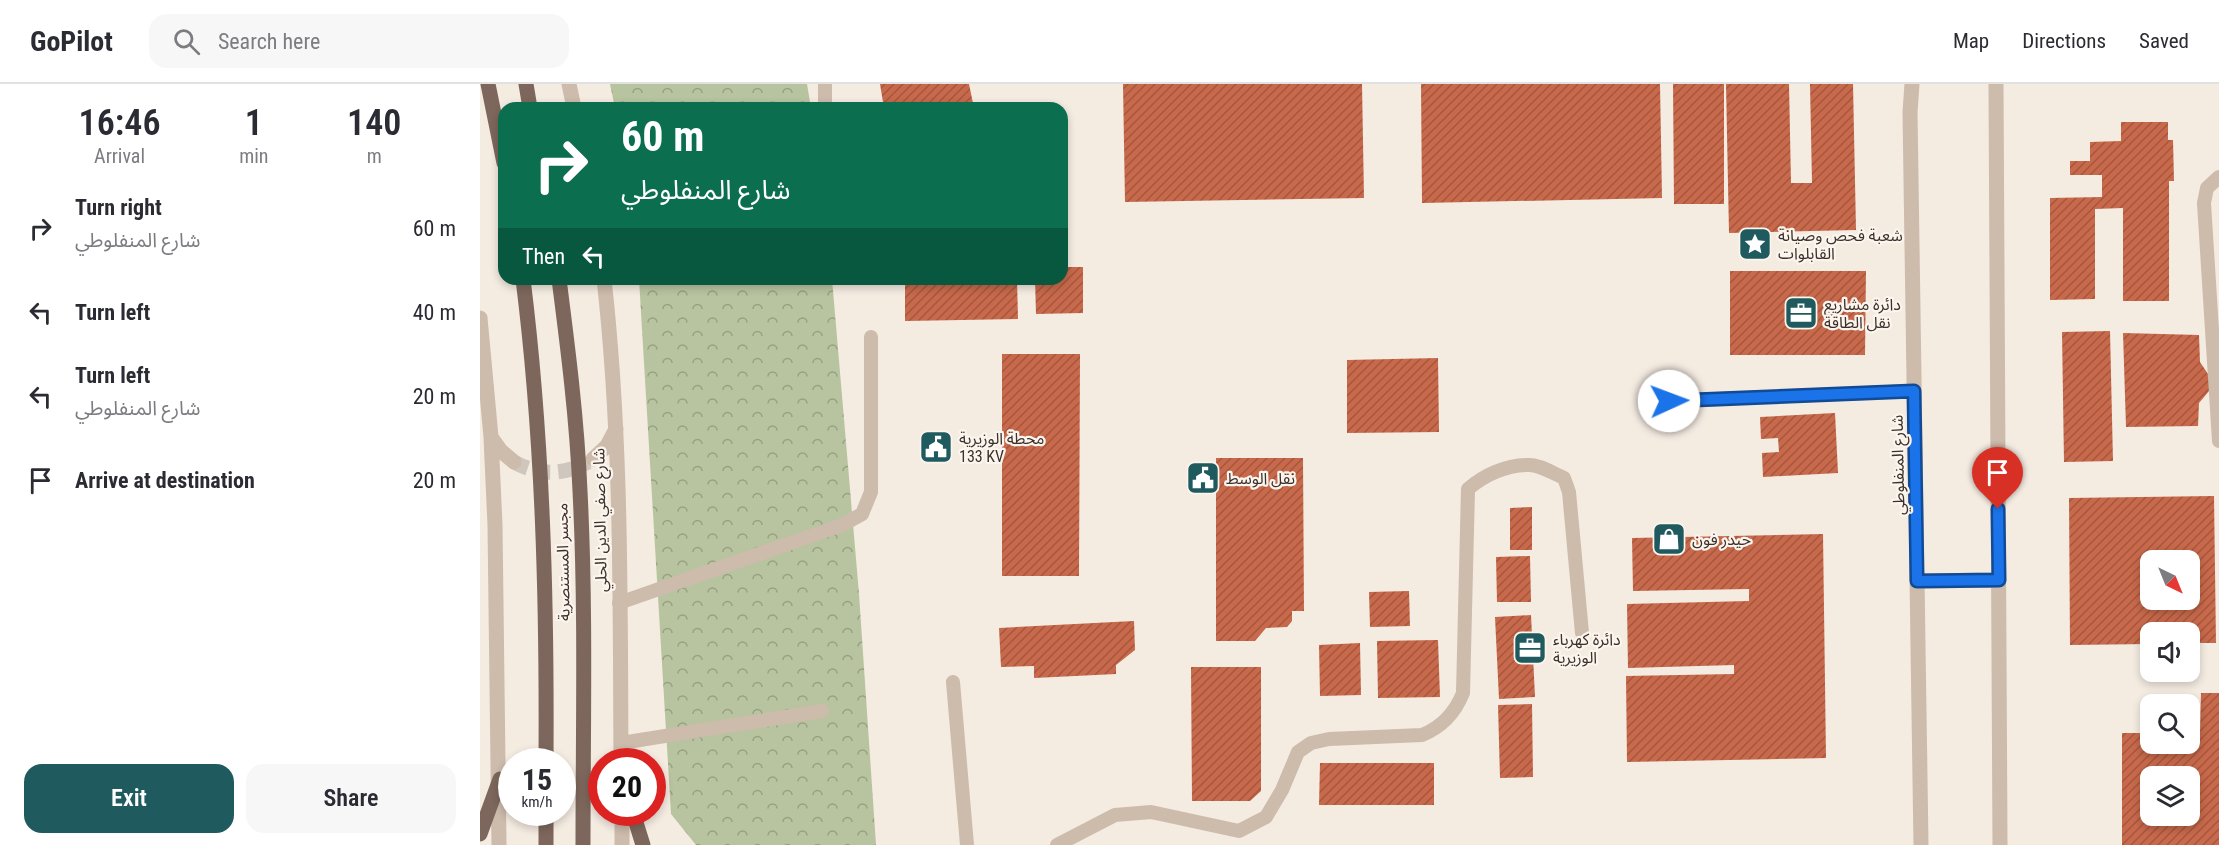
<!DOCTYPE html>
<html lang="en">
<head>
<meta charset="utf-8">
<style>
  body { margin:0; font-family:"Roboto Condensed","Noto Sans Arabic",sans-serif; background:#f7f7f7; color:#2b2b33; height:100vh; display:flex; flex-direction:column; font-size:22px; white-space:nowrap }
  * { box-sizing:border-box; margin:0 }
  p { font-size:20px; color:#7c7c81 }
  .icon { flex:none; width:33px; height:33px; fill:none; stroke:currentColor; stroke-width:2; stroke-linecap:round; stroke-linejoin:round }
  .map { position:relative; flex:1; overflow:hidden }
  .panel { display:flex; flex-direction:column; background:#fff; width:480px }
  .panel>* { flex:none }
  .top-card { position:absolute; left:18px; top:18px; width:570px; height:183px; border-radius:18px; box-shadow:0 3px 9px #0003; background:#0b6e4f; color:#fff; overflow:hidden }
  .needle { width:39px; rotate:137deg }
  .fabs { position:absolute; left:1660px; top:466px; display:grid; gap:12px }
  .fabs a { display:grid; place-items:center; width:60px; height:60px; border-radius:12px; background:#fff; box-shadow:0 3px 9px #0003; font-size:30px }
  .speed { position:absolute; left:18px; top:664px; display:flex; gap:12px; font-size:30px; font-weight:700; text-align:center }
  .speed>* { display:grid; place-content:center; width:78px; height:78px; border-radius:50%; background:#fff; box-shadow:0 3px 9px #0003; line-height:1 }
  .speed small { font-size:15px; font-weight:400 }
  .speed .limit { border:9px solid #d22; background:#fff; color:#111 }
  .pin { position:absolute; display:grid; place-items:center; width:51px; height:51px; color:#fff; margin:-62px -26px; border-radius:50% 50% 50% 0; rotate:-45deg; box-shadow:0 0 6px #0007 }
  .pin .icon { rotate:45deg }
  .me { position:absolute; width:66px; margin:-33px; rotate:88deg; stroke-linejoin:round; filter:drop-shadow(0 0 4px #0008) }
  .turn { display:flex; align-items:center; gap:21px; height:126px; padding:0 24px; font-size:27px }
  .turn .icon { width:78px; height:78px; stroke-width:2.5 }
  .turn b { display:block; font-size:42px; line-height:51px }
  .then { display:flex; align-items:center; height:57px; padding:0 24px; background:#0003; gap:12px; font-size:22px }
  .eta { display:flex; justify-content:space-evenly; align-items:center; height:102px; text-align:center }
  .eta b { font-size:36px; font-weight:600; line-height:42px }
  .primary-button { display:flex; gap:12px; margin-top:auto; padding:12px 24px }
  .primary-button a { flex:1; height:69px; border-radius:18px; background:#1f5a5e; color:#fff; font-size:24px; font-weight:600; line-height:69px; text-align:center }
  .primary-button a+a { background:#f7f7f7; color:#2b2b33 }
  ul { padding:0; list-style:none }
  li { display:flex; align-items:center; gap:18px; height:84px; padding:0 24px }
  li div { flex:1 }
  li b { display:block; font-size:22px }
  li em { font-style:normal }
  header { display:flex; align-items:center; gap:36px; box-sizing:border-box; height:84px; padding:0 30px; background:#fff; border-bottom:2px solid #e1e1e2 }
  header strong { font-size:28px }
  nav { display:flex; gap:33px; margin-inline-start:auto; font-size:21px }
  .search { width:420px; height:54px; background:#f7f7f7; display:flex; align-items:center; gap:15px; box-sizing:border-box; padding:0 21px; border-radius:18px; color:#7c7c81; font-size:22px }
  main { display:flex; flex:1; min-height:0 }
  .map>svg:first-child { display:block }
  .forest { fill:url(#forest-crowns) }
  .building { fill:url(#building-hatch); fill-rule:evenodd }
  .lines { fill:none; stroke-linecap:round; stroke-linejoin:round }
  .tertiary-tunnel { stroke:#cfc6bd; stroke-width:15; stroke-dasharray:15 8; stroke-linecap:butt }
  .service { stroke:#cdbbac; stroke-width:14 }
  .tertiary { stroke:#cdbbac; stroke-width:15 }
  .primary { stroke:#7d675c; stroke-width:15 }
  .primary-bridge { stroke:#7d675c; stroke-width:15 }
  .route-casing { stroke:#114b97; stroke-width:15 }
  .route { stroke:#1a73e8; stroke-width:10 }
  .labels { text-anchor:middle; dominant-baseline:central; stroke-width:4.5; stroke-linejoin:round; paint-order:stroke }
  .poi-label { font-size:16px; fill:#3b302b; stroke:#fbf5ee; text-anchor:start }
  .street-label { font-size:16px; fill:#3b302b; stroke:#fbf5ee }
</style>
</head>
<body>
<header>
<strong>GoPilot</strong>
<div class="search"><svg class="icon" aria-label="search" viewBox="0 0 24 24"><circle cx="10" cy="10" r="6"/><path d="M15 15l6 6"/></svg>Search here</div>
<nav><a>Map</a><a>Directions</a><a>Saved</a></nav>
</header>
<main>
<section class="panel">
<div class="eta">
<div><b>16:46</b><p>Arrival</p></div>
<div><b>1</b><p>min</p></div>
<div><b>140</b><p>m</p></div>
</div>
<ul>
<li><svg class="icon" aria-label="right" viewBox="0 0 24 24"><path d="M7 20v-9h11M14 6l5 5-5 5"/></svg><div><b>Turn right</b><p>شارع المنفلوطي</p></div><em>60 m</em></li>
<li><svg class="icon" aria-label="left" viewBox="0 0 24 24"><path d="M17 20v-9H6M10 6l-5 5 5 5"/></svg><div><b>Turn left</b></div><em>40 m</em></li>
<li><svg class="icon" aria-label="left" viewBox="0 0 24 24"><path d="M17 20v-9H6M10 6l-5 5 5 5"/></svg><div><b>Turn left</b><p>شارع المنفلوطي</p></div><em>20 m</em></li>
<li><svg class="icon" aria-label="arrive" viewBox="0 0 24 24"><path d="M6 21V4h12l-3 4 3 4H6"/></svg><div><b>Arrive at destination</b></div><em>20 m</em></li>
</ul>
<div class="primary-button"><a>Exit</a><a>Share</a></div>
</section>
<div class="map">
<svg width="1739" height="761" viewBox="0 0 1739 761">
  <defs>
    <pattern id="forest-crowns" width="20" height="18" patternUnits="userSpaceOnUse" patternTransform="scale(1.5)"><rect width="20" height="18" fill="#b8c4a0"/><path d="M2 6a3 3 0 1 1 6 0M12 15a3 3 0 1 1 6 0" fill="none" stroke="#97a083"/></pattern>
    <pattern id="building-hatch" width="6" height="6" patternUnits="userSpaceOnUse" patternTransform="scale(1.5)"><rect width="6" height="6" fill="#c8694b"/><path d="M-1 1l2-2M0 6l6-6M5 7l2-2" fill="none" stroke="#a4573f"/></pattern>
  </defs>
  <rect width="100%" height="100%" fill="#f4ebe1"/>
  <!-- forest -->
  <path class="forest" d="M130 0H327L331 24H135Z
    M159 195H352L379 510 396 761H216L191 730Z"/>
  <!-- building -->
  <path class="building" d="M400 0H489L494 24H404Z
    M643 0H882L884 114 645 118Z
    M941 0H1180L1182 114 942 119Z
    M1193 0H1244V120H1194Z
    M1246 0H1309L1311 99H1332L1330 0H1373L1376 146 1249 149Z
    M1641 38H1688V56H1693L1694 97H1689V217H1643V124L1615 125V215L1570 216V114L1622 113V91H1590V77H1610V58L1641 57Z
    M582 183H603V229L556 230 555 195H582Z
    M1250 187H1386L1385 271H1250Z
    M425 195H537L538 235 425 237Z
    M1630 247 1633 377 1584 378 1582 248Z
    M1643 249 1719 251 1720 278 1730 293 1729 307 1719 319 1718 342 1646 343Z
    M522 270H600L599 492H522Z
    M958 274 959 348 867 349V276Z
    M1355 329 1358 389 1283 393 1282 369 1299 368 1298 354 1281 355 1280 333Z
    M736 374H823L824 527H812V537L807 543 786 544 775 557H736Z
    M1734 412 1736 559H1710V549H1671V560L1590 561 1589 414ZM1671 477H1710V516H1671Z
    M1052 423V466H1030V424Z
    M1343 450 1346 674 1147 678 1146 592 1254 590V581L1148 584 1147 520 1269 517V505L1153 507 1152 454Z
    M1050 472 1051 518H1017L1016 473Z
    M929 507 930 542 890 543 889 508Z
    M1051 531 1055 613 1019 615 1015 533Z
    M654 537 655 566 636 581V590L554 594V582L521 583 519 544Z
    M958 556 960 613 898 614 897 557Z
    M880 559 881 611 840 612 839 561Z
    M711 583H781V707L770 717H712Z
    M1721 609H1739V761H1642V649H1671V660H1710V649H1720ZM1671 693H1710V732H1671Z
    M1052 620 1053 693 1020 694 1018 621Z
    M840 679H954V721H839Z"/>
  <g class="lines">
    <!-- tertiary-tunnel -->
    <path class="tertiary-tunnel" d="M34 378C59 392 84 391 108 378"/>
    <!-- service -->
    <path class="service" d="M345 0V24
      M1739 93 1727 104 1724 119 1739 357
      M1189 317 1434 307
      M139 519 362 441 382 430 391 408V253
      M473 598 487 761
      M141 659 342 627
      M577 761 635 731 671 728 759 747 786 733 802 706 818 668 831 659 849 655 942 651C962 643 975 629 983 609L988 405C1004 391 1026 381 1048 381 1059 380 1074 390 1084 394L1089 408 1102 549"/>
    <!-- tertiary -->
    <path class="tertiary" d="M89 0 94 24
      M1432 0 1430 28 1441 761
      M1516 0 1520 761
      M124 195C142 355 140 517 141 678
      M0 234 11 353 15 441 19 761
      M11 353 21 367 34 378
      M113 375 127 362 136 345
      M1437 497 1519 496
      M142 729V761"/>
    <!-- primary -->
    <path class="primary" d="M8 0 24 79
      M46 0 50 24
      M153 729 163 761
      M0 750 20 695
      M66 761V729"/>
    <!-- primary-bridge -->
    <path class="primary-bridge" d="M43 195C63 355 67 517 66 678
      M79 195C88 265 97 336 100 407 106 525 103 643 103 761"/>
  </g>
  <g class="lines">
    <defs>
      <path id="route" d="M1189 317 1434 307 1437 497 1519 496 1518 425"/>
    </defs>
    <!-- route casing -->
    <use href="#route" class="route-casing"/>
    <!-- route -->
    <use href="#route" class="route"/>
  </g>
  <!-- icons -->
  <defs>
    <symbol id="sight-square" viewBox="-11 -11 22 22"><rect x="-9" y="-9" width="18" height="18" rx="4" fill="#1f5a5e" stroke="#fbf5ee"/><path d="M0-6L1.8-2.2L6-1.7L2.9 1.2L3.7 5.4L0 3.3L-3.7 5.4L-2.9 1.2L-6-1.7L-1.8-2.2Z" fill="#fff"/></symbol>
    <symbol id="office-square" viewBox="-11 -11 22 22"><rect x="-9" y="-9" width="18" height="18" rx="4" fill="#1f5a5e" stroke="#fbf5ee"/><path d="M-6-3h4V-5.5h4V-3h4V5H-6ZM-1-4.5V-3h2v-1.5ZM-6 0V1H6V0Z" fill="#fff"/></symbol>
    <symbol id="civic-square" viewBox="-11 -11 22 22"><rect x="-9" y="-9" width="18" height="18" rx="4" fill="#1f5a5e" stroke="#fbf5ee"/><path d="M-.6-6.5H3V-4.5H.6V-3L4-1V1h2V6H-6V1h2V-1L-.6-3ZM-1.2 2.5V6h2.4V2.5Z" fill="#fff"/></symbol>
    <symbol id="shop-square" viewBox="-11 -11 22 22"><rect x="-9" y="-9" width="18" height="18" rx="4" fill="#1f5a5e" stroke="#fbf5ee"/><path d="M-5-2.5h2.3a2.7 3.5 0 0 1 5.4 0H5L5.5 6h-11ZM-1.5-2.5h3a1.5 2.3 0 0 0-3 0Z" fill="#fff"/></symbol>
  </defs>
  <g fill-rule="evenodd">
    <use href="#sight-square" x="1256" y="141" width="38" height="38"/>
    <use href="#office-square" x="1302" y="210" width="38" height="38"/>
    <use href="#civic-square" x="437" y="344" width="38" height="38"/>
    <use href="#civic-square" x="704" y="375" width="38" height="38"/>
    <use href="#shop-square" x="1170" y="436" width="38" height="38"/>
    <use href="#office-square" x="1031" y="545" width="38" height="38"/>
  </g>
  <g class="labels">
    <!-- poi labels -->
    <g class="poi-label">
      <text x="1298" y="151">شعبة فحص وصيانة<tspan x="1298" dy="18">القابلوات</tspan></text>
      <text x="1344" y="220">دائرة مشاريع<tspan x="1344" dy="18">نقل الطاقة</tspan></text>
      <text x="479" y="354">محطة الوزيرية<tspan x="479" dy="18">133 KV</tspan></text>
      <text x="746" y="394">نقل الوسط</text>
      <text x="1212" y="455">حيدر فون</text>
      <text x="1073" y="555">دائرة كهرباء<tspan x="1073" dy="18">الوزيرية</tspan></text>
    </g>
    <!-- street labels -->
    <g class="street-label">
      <text transform="translate(1418 381) rotate(-91)">شارع المنفلوطي</text>
      <text transform="translate(120 436) rotate(-91)">شارع صفي الدين الحلي</text>
      <text transform="translate(83 478) rotate(-91)">مجسر المستنصرية</text>
    </g>
  </g>
</svg>
<div class="fabs">
<a><svg class="needle" viewBox="-14 -14 28 28"><path d="M0-13l5 13h-10z" fill="#e53935"/><path d="M0 13l5-13h-10z" fill="#7c7c81"/></svg></a>
<a><svg class="icon" aria-label="sound" viewBox="0 0 24 24"><path d="M4 9h4l5-4v14l-5-4H4zM17 9q2 3 0 6"/></svg></a>
<a><svg class="icon" aria-label="search" viewBox="0 0 24 24"><circle cx="10" cy="10" r="6"/><path d="M15 15l6 6"/></svg></a>
<a><svg class="icon" aria-label="layers" viewBox="0 0 24 24"><path d="M12 4l9 5-9 5-9-5zM3 14l9 5 9-5"/></svg></a>
</div>
<div class="speed"><div>15<small>km/h</small></div><div class="limit">20</div></div>
<div class="pin" style="left:1518px;top:425px;background:#d93025"><svg class="icon" aria-label="arrive" viewBox="0 0 24 24"><path d="M6 21V4h12l-3 4 3 4H6"/></svg></div>
<svg class="me" style="left:1189px;top:317px" viewBox="-20 -20 40 40"><circle r="19" fill="#fff"/><path d="M0-13L10 11 0 6-10 11z" fill="#1a73e8"/></svg>
<div class="top-card">
<div class="turn"><svg class="icon" aria-label="right" viewBox="0 0 24 24"><path d="M7 20v-9h11M14 6l5 5-5 5"/></svg><div><b>60 m</b>شارع المنفلوطي</div></div>
<div class="then">Then<svg class="icon" aria-label="left" viewBox="0 0 24 24"><path d="M17 20v-9H6M10 6l-5 5 5 5"/></svg></div>
</div>
</div>
</main>
</body>
</html>
